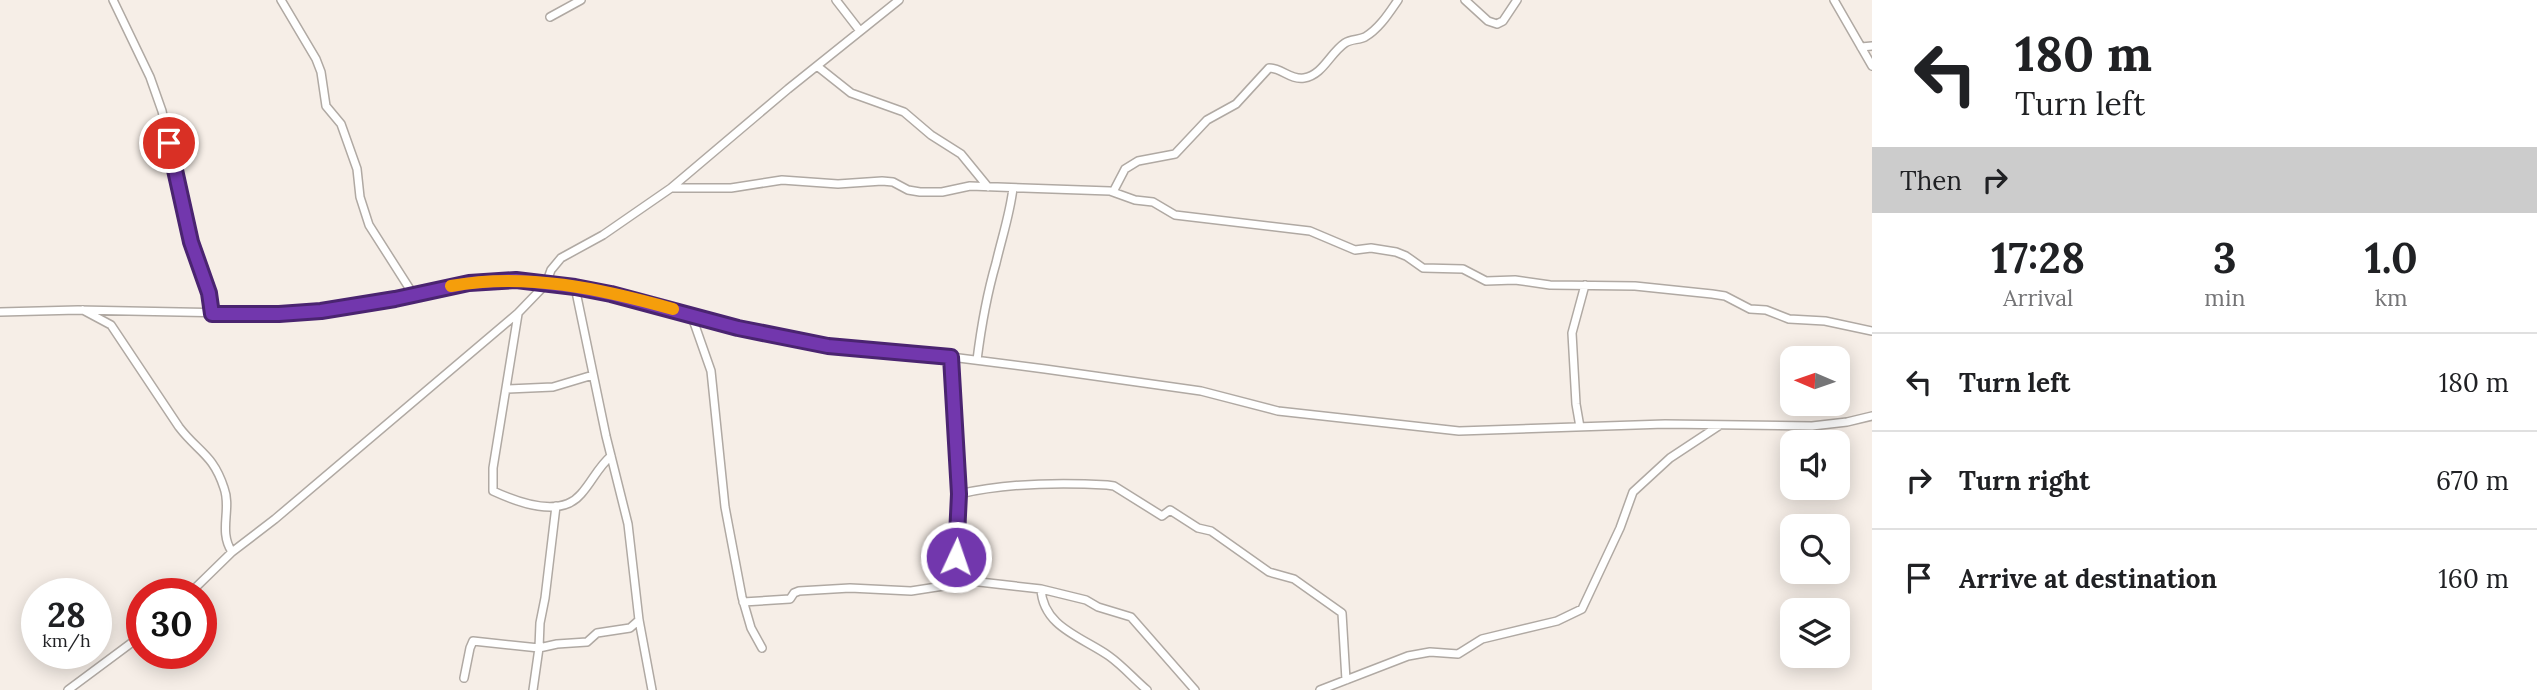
<!DOCTYPE html>
<html lang="en">
<head>
<meta charset="utf-8">
<style>
  body { margin:0; font-family:Lora,serif; background:#f2f2f2; color:#202124; height:100vh; display:flex; flex-direction:column; font-size:26px; white-space:nowrap }
  * { box-sizing:border-box; margin:0 }
  p { font-size:23px; color:#757577 }
  .icon { flex:none; width:38px; height:38px; fill:none; stroke:currentColor; stroke-width:2; stroke-linecap:round; stroke-linejoin:round }
  .map { position:relative; flex:1; overflow:hidden }
  .side { display:flex; flex-direction:column; background:#fff; width:665px }
  .side>* { flex:none }
  .top-card { background:#fff; color:#202124; overflow:hidden }
  .needle { width:46px; rotate:272deg }
  .tools { position:absolute; left:1780px; top:346px; display:grid; gap:14px }
  .tools a { display:grid; place-items:center; width:70px; height:70px; border-radius:14px; background:#fff; box-shadow:0 4px 18px #0003; font-size:35px }
  .speed { position:absolute; left:21px; top:578px; display:flex; gap:14px; font-size:35px; font-weight:700; text-align:center }
  .speed>* { display:grid; place-content:center; width:91px; height:91px; border-radius:50%; background:#fff; box-shadow:0 4px 18px #0003; line-height:1 }
  .speed small { font-size:18px; font-weight:400 }
  .speed .limit { border:10px solid #d22; background:#fff; color:#111 }
  .pin { position:absolute; display:grid; place-items:center; width:60px; height:60px; color:#fff; margin:-30px; border:4px solid #fff; border-radius:50%; box-shadow:0 2px 7px #0007 }
  .me { position:absolute; width:77px; margin:-38px; rotate:3deg; stroke-linejoin:round; filter:drop-shadow(0 0 5px #0008) }
  .turn { display:flex; align-items:center; gap:24px; height:147px; padding:0 28px; font-size:32px }
  .turn .icon { width:91px; height:91px; stroke-width:2.5 }
  .turn b { display:block; font-size:49px; line-height:60px }
  .then { display:flex; align-items:center; height:66px; padding:0 28px; background:#0003; gap:14px; font-size:26px }
  .eta { display:flex; justify-content:space-evenly; align-items:center; height:119px; text-align:center }
  .eta b { font-size:42px; font-weight:800; line-height:49px }
  ul { padding:0; list-style:none }
  li { display:flex; align-items:center; gap:21px; height:98px; padding:0 28px; border-top:2px solid #e0e0e0 }
  li div { flex:1 }
  li b { display:block; font-size:26px }
  li em { font-style:normal }
  main { display:flex; flex:1; min-height:0 }
  .map>svg:first-child { display:block }
  .lines { fill:none; stroke-linecap:round; stroke-linejoin:round }
  .minor-casing { stroke:#b0a9a3; stroke-width:10 }
  .minor { stroke:#fff; stroke-width:7 }
  .route-casing { stroke:#4a2470; stroke-width:18 }
  .route { stroke:#7237ad; stroke-width:12 }
  .slow { stroke:#f59e0b; stroke-width:12 }
</style>
</head>
<body>
<main>
<div class="map">
<svg width="1872" height="690" viewBox="0 0 1872 690">
  <rect width="100%" height="100%" fill="#f6eee7"/>
  <g class="lines">
    <defs>
      <path id="minor" d="M113 0 150 77 162 111 191 242 209 293 212 314
        M281 0 316 59 321 72 326 106 341 124 357 169 360 197 369 225 413 294
        M836 0 860 31
        M1465 0 1488 21 1497 24 1503 21 1517 0
        M1834 0 1872 66
        M550 17 581 0
        M1861 47 1872 46
        M817 66 851 93 904 112 931 135 961 154 988 187
        M671 188H731L782 180 838 184 882 181 893 182 908 190 920 192H942L970 186 1110 191 1135 200 1153 202 1175 215 1310 231 1355 250 1371 248 1396 252 1406 256 1423 268 1463 269 1486 281 1515 280 1550 285 1635 286 1712 294 1725 296 1750 309 1766 310 1789 319 1825 321 1872 331
        M1113 192 1125 169 1138 161 1175 154 1207 120 1236 104 1269 68C1282 68 1290 80 1304 78 1323 75 1330 53 1345 43 1351 39 1359 40 1365 37 1379 29 1389 13 1398 0
        M575 287 606 436 628 524 639 620 652 690
        M83 310 111 325 179 427C198 452 213 454 224 488 232 509 218 531 232 552
        M0 312 78 310 279 314 344 308 469 283 516 280 575 287 611 294 738 328 828 346 951 357 1045 369 1201 391 1278 411 1459 431 1665 424 1812 426 1847 422 1872 416
        M518 314 493 468V491C517 502 560 519 581 494 592 482 598 467 611 456
        M691 314 711 371 725 507 742 597 751 628 762 648
        M977 360C981 328 987 294 996 263 1002 237 1010 214 1013 188
        M507 389 553 387 593 375
        M1580 427 1576 404 1572 333 1585 285
        M959 494C1008 483 1057 482 1107 485L1114 486 1162 516 1170 510 1198 528 1211 531 1269 572 1294 579 1342 613 1346 680
        M953 579 1041 589 1086 600 1098 607 1131 617 1195 690
        M1041 589C1043 627 1082 637 1109 656 1123 666 1134 679 1147 690
        M190 593 232 552 275 519 518 313 546 284 551 270 561 258 603 235 671 188 788 89 899 0
        M743 602 790 599 794 593 799 591 850 588 911 591 950 585 956 557 959 494 951 357
        M464 678 470 648 473 641 539 648 540 623 545 598 556 506
        M68 690 142 635
        M533 690 539 648 557 644 587 642 597 633 630 628 639 620
        M1320 690 1408 656 1430 652 1458 654 1482 639 1557 621 1582 609 1620 528 1633 492 1670 458 1720 425"/>
    </defs>
    <!-- minor casing -->
    <use href="#minor" class="minor-casing"/>
    <!-- minor -->
    <use href="#minor" class="minor"/>
  </g>
  <g class="lines">
    <defs>
      <path id="route" d="M169 143 191 242 209 293 212 314H279L321 311 395 299 469 283 516 280 575 287 611 294 738 328 828 346 951 357 959 494 956 557"/>
    </defs>
    <!-- route casing -->
    <use href="#route" class="route-casing"/>
    <!-- route -->
    <use href="#route" class="route"/>
    <!-- slow -->
    <path class="slow" d="M451 286C525 272 602 289 673 309"/>
  </g>
</svg>
<div class="tools">
<a><svg class="needle" viewBox="-14 -14 28 28"><path d="M0-13l5 13h-10z" fill="#e53935"/><path d="M0 13l5-13h-10z" fill="#757577"/></svg></a>
<a><svg class="icon" aria-label="sound" viewBox="0 0 24 24"><path d="M4 9h4l5-4v14l-5-4H4zM17 9q2 3 0 6"/></svg></a>
<a><svg class="icon" aria-label="search" viewBox="0 0 24 24"><circle cx="10" cy="10" r="6"/><path d="M15 15l6 6"/></svg></a>
<a><svg class="icon" aria-label="layers" viewBox="0 0 24 24"><path d="M12 4l9 5-9 5-9-5zM3 14l9 5 9-5"/></svg></a>
</div>
<div class="speed"><div>28<small>km/h</small></div><div class="limit">30</div></div>
<div class="pin" style="left:169px;top:143px;background:#d93025"><svg class="icon" aria-label="arrive" viewBox="0 0 24 24"><path d="M6 21V4h12l-3 4 3 4H6"/></svg></div>
<svg class="me" style="left:956px;top:557px" viewBox="-20 -20 40 40"><circle r="17" fill="#7237ad" stroke="#fff" stroke-width="3"/><path d="M0-11L8 9 0 5-8 9z" fill="#fff"/></svg>
</div>
<section class="side">
<div class="top-card">
<div class="turn"><svg class="icon" aria-label="left" viewBox="0 0 24 24"><path d="M17 20v-9H6M10 6l-5 5 5 5"/></svg><div><b>180 m</b>Turn left</div></div>
<div class="then">Then<svg class="icon" aria-label="right" viewBox="0 0 24 24"><path d="M7 20v-9h11M14 6l5 5-5 5"/></svg></div>
</div>
<div class="eta">
<div><b>17:28</b><p>Arrival</p></div>
<div><b>3</b><p>min</p></div>
<div><b>1.0</b><p>km</p></div>
</div>
<ul>
<li><svg class="icon" aria-label="left" viewBox="0 0 24 24"><path d="M17 20v-9H6M10 6l-5 5 5 5"/></svg><div><b>Turn left</b></div><em>180 m</em></li>
<li><svg class="icon" aria-label="right" viewBox="0 0 24 24"><path d="M7 20v-9h11M14 6l5 5-5 5"/></svg><div><b>Turn right</b></div><em>670 m</em></li>
<li><svg class="icon" aria-label="arrive" viewBox="0 0 24 24"><path d="M6 21V4h12l-3 4 3 4H6"/></svg><div><b>Arrive at destination</b></div><em>160 m</em></li>
</ul>
</section>
</main>
</body>
</html>
